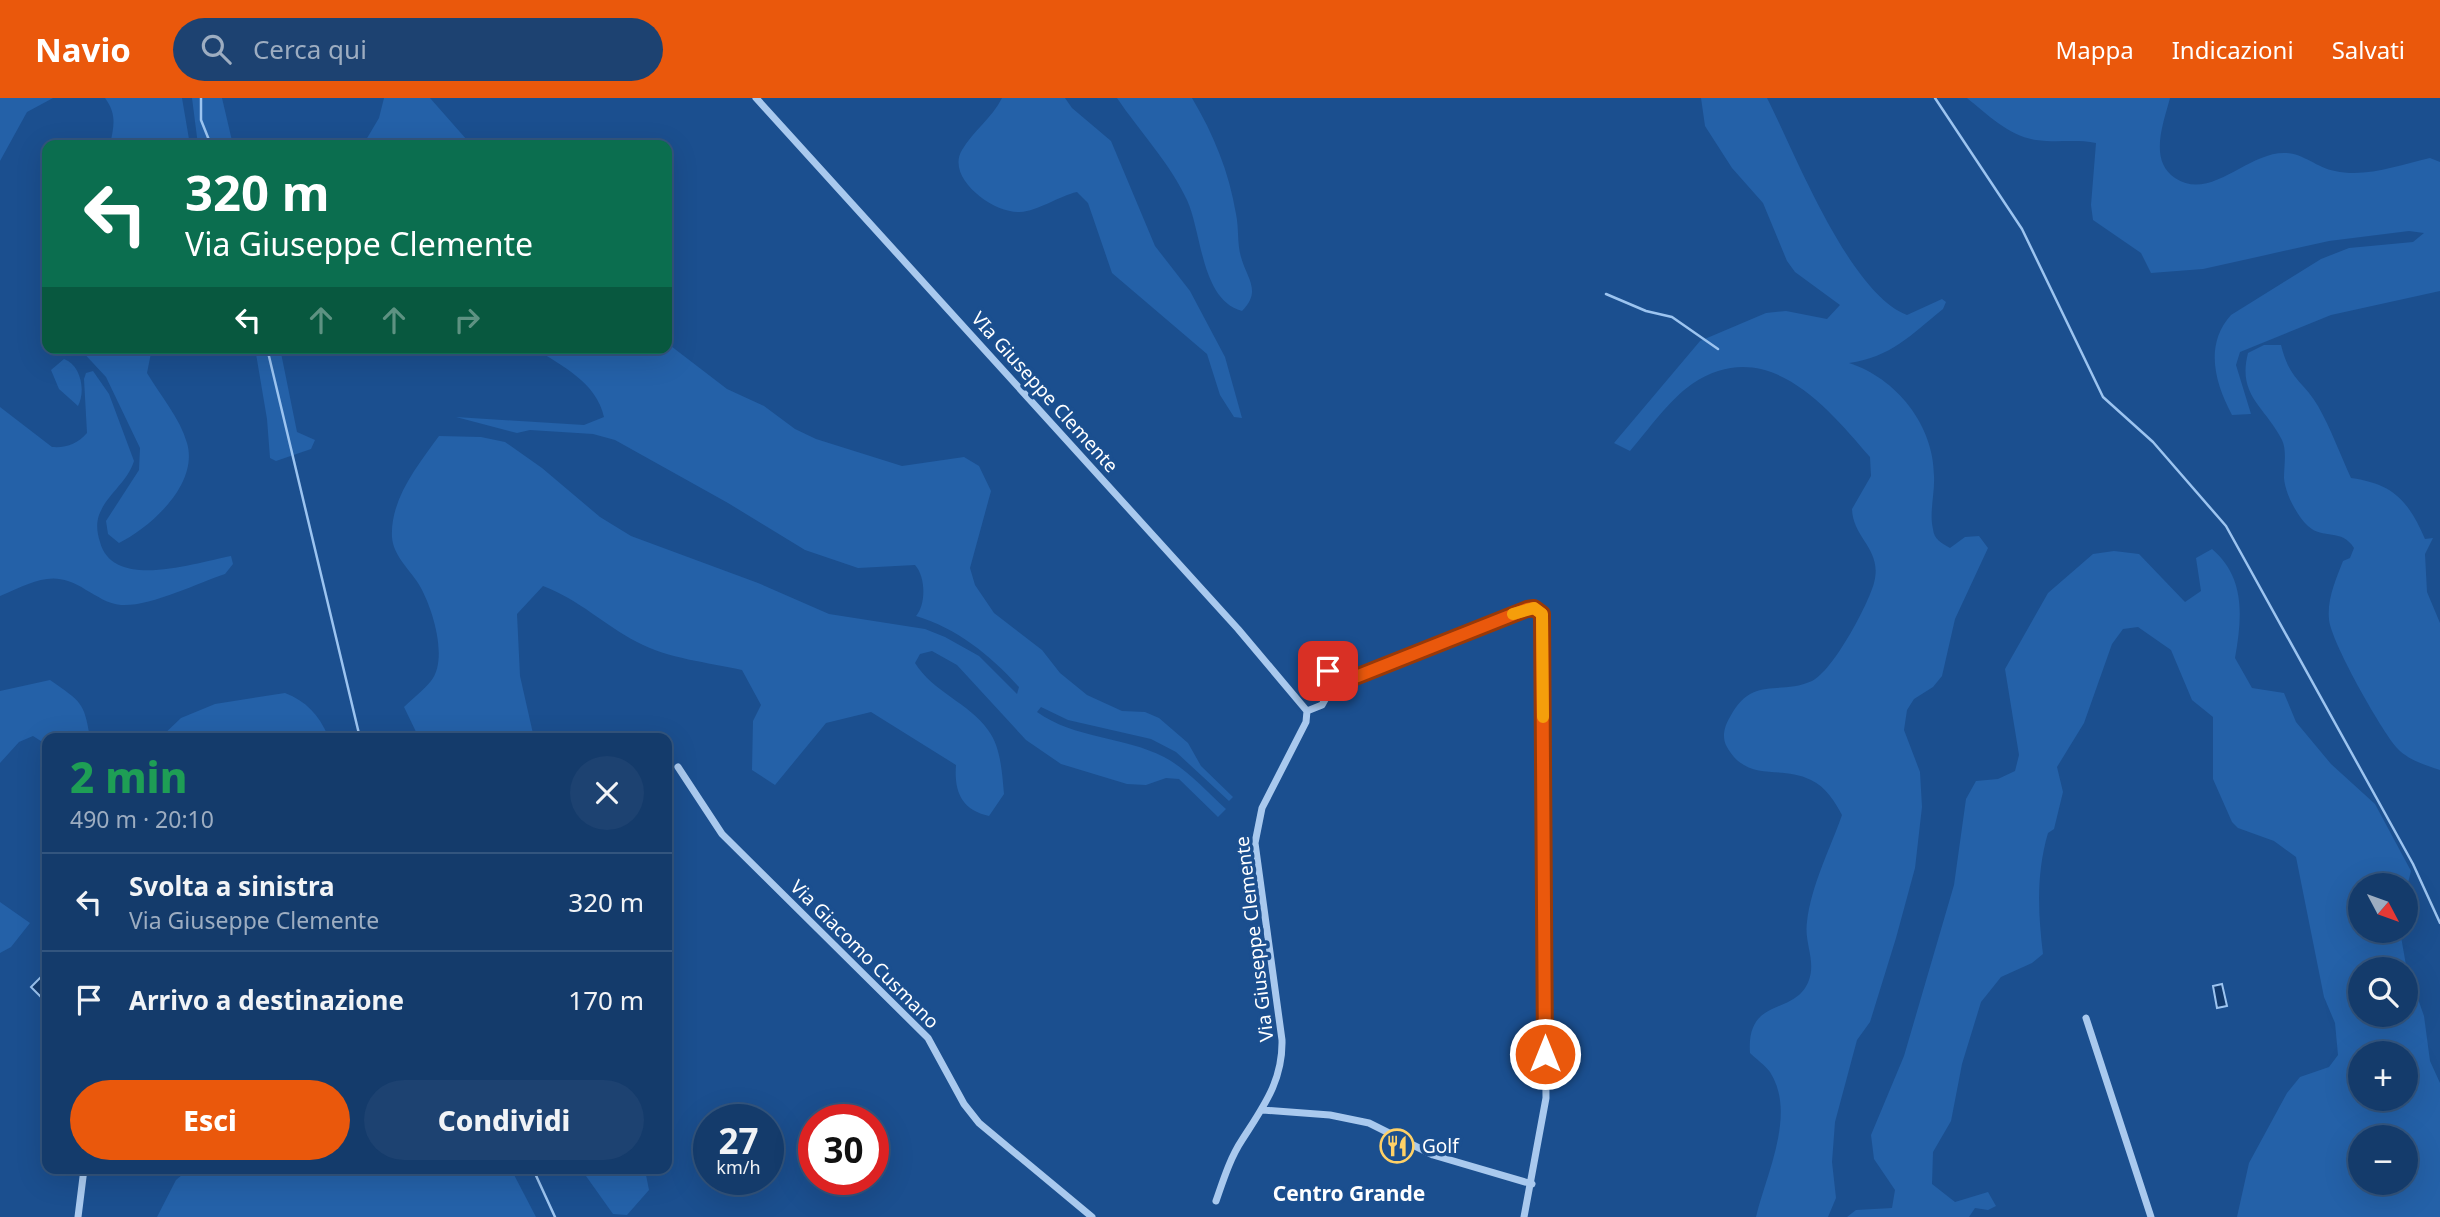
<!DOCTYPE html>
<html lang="it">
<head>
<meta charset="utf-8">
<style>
  body { margin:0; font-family:"Noto Sans",sans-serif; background:#1d4271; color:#f1f3f6; height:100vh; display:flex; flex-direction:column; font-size:26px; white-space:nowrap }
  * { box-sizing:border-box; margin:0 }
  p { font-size:23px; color:#9dadc1 }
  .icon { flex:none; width:38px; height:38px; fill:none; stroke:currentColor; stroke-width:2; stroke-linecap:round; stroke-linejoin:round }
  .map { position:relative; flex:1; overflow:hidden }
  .side { position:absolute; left:42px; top:635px; width:630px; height:441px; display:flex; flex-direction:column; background:#143b6b; border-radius:14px; box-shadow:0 7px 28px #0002,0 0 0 2px #33557e }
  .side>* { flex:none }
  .hud { position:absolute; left:42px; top:42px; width:630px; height:214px; border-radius:14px; box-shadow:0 7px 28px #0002,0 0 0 2px #33557e; background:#0b6e4f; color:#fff; overflow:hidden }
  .needle { width:46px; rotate:131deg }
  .tools { position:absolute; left:2348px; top:775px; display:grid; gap:14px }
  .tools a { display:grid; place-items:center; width:70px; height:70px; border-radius:50%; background:#143b6b; box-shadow:0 7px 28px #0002,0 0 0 2px #33557e; font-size:35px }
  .speed { position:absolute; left:693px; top:1006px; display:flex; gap:14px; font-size:35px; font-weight:700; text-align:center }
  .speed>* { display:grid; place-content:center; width:91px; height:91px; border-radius:50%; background:#143b6b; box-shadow:0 7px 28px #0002,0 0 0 2px #33557e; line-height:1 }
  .speed small { font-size:18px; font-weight:400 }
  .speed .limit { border:10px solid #d22; background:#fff; color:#111 }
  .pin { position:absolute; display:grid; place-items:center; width:60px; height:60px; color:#fff; margin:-30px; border-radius:14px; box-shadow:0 4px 10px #0006 }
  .me { position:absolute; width:77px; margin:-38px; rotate:0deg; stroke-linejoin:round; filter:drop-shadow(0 0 5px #0008) }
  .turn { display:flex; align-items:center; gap:24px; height:147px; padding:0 28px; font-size:32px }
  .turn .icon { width:91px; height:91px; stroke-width:2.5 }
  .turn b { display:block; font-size:49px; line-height:60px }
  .lanes { display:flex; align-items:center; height:66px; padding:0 28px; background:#0003; justify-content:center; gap:35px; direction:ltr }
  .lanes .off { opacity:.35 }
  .round { display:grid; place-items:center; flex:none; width:74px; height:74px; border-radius:37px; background:#1d4271 }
  .overview { display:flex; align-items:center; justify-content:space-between; height:119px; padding:0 28px }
  h1 { font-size:42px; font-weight:800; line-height:52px; color:#1e9e55 }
  .cta { display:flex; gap:14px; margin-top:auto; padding:14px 28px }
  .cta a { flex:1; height:80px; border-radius:42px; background:#ea580c; color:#fff; font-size:28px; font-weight:800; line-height:80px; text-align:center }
  .cta a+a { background:#1d4271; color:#f1f3f6 }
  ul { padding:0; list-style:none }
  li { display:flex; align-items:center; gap:21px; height:98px; padding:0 28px; border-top:2px solid #33557e }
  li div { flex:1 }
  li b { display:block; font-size:26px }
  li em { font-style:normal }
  header { display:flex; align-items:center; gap:42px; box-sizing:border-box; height:98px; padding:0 35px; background:#ea580c; color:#fff }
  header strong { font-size:33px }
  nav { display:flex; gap:38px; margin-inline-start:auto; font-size:24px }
  .search { width:490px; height:63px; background:#1d4271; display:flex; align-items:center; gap:18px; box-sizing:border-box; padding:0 24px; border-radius:38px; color:#9dadc1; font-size:26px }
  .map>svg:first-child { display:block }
  .green { fill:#2461a8; fill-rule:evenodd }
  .water { fill:#123a6d; stroke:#9cc4f0; stroke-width:2 }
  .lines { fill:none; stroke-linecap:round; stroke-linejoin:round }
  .stream { stroke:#9cc4f0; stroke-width:2.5 }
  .street { stroke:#a9c9ee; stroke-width:7 }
  .route-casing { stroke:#983908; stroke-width:18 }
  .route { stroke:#ea580c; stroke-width:12 }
  .slow { stroke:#f59e0b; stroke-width:12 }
  .labels { text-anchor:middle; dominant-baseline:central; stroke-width:7; stroke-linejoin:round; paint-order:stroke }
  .street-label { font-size:19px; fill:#fff; stroke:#1b4f8f }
  .poi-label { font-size:19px; fill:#fff; stroke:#1b4f8f; text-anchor:start }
  .neighbourhood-label { font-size:21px; font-weight:bold; fill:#fff; stroke:#1b4f8f }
</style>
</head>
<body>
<header>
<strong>Navio</strong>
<div class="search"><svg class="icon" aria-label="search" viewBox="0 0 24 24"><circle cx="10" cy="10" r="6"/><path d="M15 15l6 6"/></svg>Cerca qui</div>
<nav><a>Mappa</a><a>Indicazioni</a><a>Salvati</a></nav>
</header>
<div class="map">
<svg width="2440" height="1119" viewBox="0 0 2440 1119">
  <rect width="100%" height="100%" fill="#1b4f8f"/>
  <!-- green -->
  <path class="green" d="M0 0H53L27 14 0 63Z
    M105 0H182L190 47H110C114 28 117 16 105 0Z
    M192 0H222L233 47H198Z
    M384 0H430L467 42 508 47H363L379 20Z
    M1002 0H1065L1072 10 1111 43 1155 148 1190 193 1225 259 1242 320 1234 319 1220 297 1207 256 1112 175 1088 105 1077 94C1059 98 1038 113 1020 114 994 116 945 80 962 52 973 33 992 20 1002 0Z
    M1117 0H1192C1214 37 1229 74 1236 116 1239 130 1237 146 1241 159 1247 181 1262 193 1242 213 1201 202 1202 135 1187 102 1170 65 1140 34 1117 0Z
    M1701 0H1767C1795 55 1849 195 1907 217L1942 201 1946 204 1943 211C1911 237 1891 259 1849 265 1896 280 1934 327 1934 378 1935 395 1929 415 1933 431 1934 442 1942 445 1950 450L1965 439 1979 438 1988 450 1955 521 1942 578 1933 589 1914 601 1907 612 1904 632 1920 674 1922 709 1915 770 1896 840 1870 924 1857 942 1835 1024 1832 1064 1836 1100 1828 1119H1756C1766 1076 1797 1016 1770 974 1765 967 1756 961 1750 955 1746 897 1796 919 1809 882 1816 862 1804 845 1807 824 1811 788 1830 751 1842 717 1835 704 1826 689 1811 682 1780 666 1748 686 1727 649 1721 639 1725 627 1730 619 1752 577 1779 598 1812 583 1833 573 1868 507 1874 485 1883 451 1853 441 1852 411L1871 378 1870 359C1826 308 1767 236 1692 286 1669 302 1649 331 1630 353L1614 345 1700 243 1766 215 1786 213 1827 221 1840 207 1795 174 1787 163 1763 105 1732 70 1705 28Z
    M1967 0H2170C2164 24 2148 62 2175 80 2211 104 2247 54 2285 55 2303 55 2317 70 2335 73 2366 80 2399 67 2430 60L2440 64V193L2331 217 2240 254 2236 267 2251 316 2232 317C2215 285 2204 247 2231 217L2321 161 2349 150 2413 144 2424 135 2409 133 2329 143 2203 171 2151 175 2141 155 2093 122 2091 107 2096 45C2076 41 2056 45 2036 42 2009 38 1988 17 1967 0Z
    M667 245 727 291 764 308 795 331 816 341 902 368 964 359 979 368 991 393 970 470 975 487 994 515 1042 552 1060 575 1087 597 1122 613 1145 614 1159 620 1188 645 1201 668 1233 699 1229 703 1176 654 1151 641 1068 622 1041 609 1037 614C1075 641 1123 638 1164 659 1187 671 1206 693 1226 711L1218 719 1179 681 1166 680 1146 687 1127 686 1061 666 1026 642 957 567 932 553 920 556 915 565C933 594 969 605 988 632 1001 649 1002 675 1004 696L989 718C961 712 954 693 956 667L871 614 826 625 775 687 752 672 753 623 761 607 742 572C707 564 669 561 637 544 604 527 580 502 543 488L517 516 520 578 534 640H419L404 609C413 600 424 592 431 583 449 561 432 507 418 485 409 471 393 457 392 439 390 401 418 367 439 338L481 339 505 344 542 370 600 419 631 438 758 485 829 516 925 531 945 539 979 558 1017 596 1019 589C991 558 957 530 916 518 926 507 926 479 915 467L858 470 805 452 728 405 615 342 593 336 530 332 517 335 456 319 584 327 604 319C596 284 562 268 534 250H667Z
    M2264 247H2281C2290 283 2303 282 2318 308 2331 331 2340 356 2351 380 2393 386 2408 402 2425 441L2433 440 2425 456 2427 494 2440 525V672C2425 667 2408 662 2397 650 2381 632 2330 542 2329 521 2327 501 2336 481 2343 463L2350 460 2354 450C2342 430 2323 442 2308 428 2297 418 2285 395 2284 380 2284 368 2287 352 2282 342 2265 308 2237 298 2248 255Z
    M79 250H152L147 275C160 297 180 320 187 345 199 386 151 429 119 445L108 436 106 423 139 372 140 350 106 279Z
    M255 250H280L297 334 315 342 311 351 276 363 270 360 267 321Z
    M64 261C81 267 86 293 78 308L59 291 51 272Z
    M93 273 109 296 134 363C127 385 107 396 99 417 96 426 97 435 100 444 113 493 194 465 231 458L233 466 225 476C198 485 149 509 121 507 108 506 97 498 86 492 53 470 34 484 0 498V309L52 349C67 350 77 346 87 335L84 281 86 275Z
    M2212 451C2246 480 2242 520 2235 560L2252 590 2284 595 2296 624 2331 666 2375 706 2411 773 2406 793V788H2361V833H2400L2406 867 2424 918 2430 963 2440 985V1119H2237L2249 1065 2287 995 2300 979 2329 969 2338 957 2335 925 2324 899 2296 759 2274 743 2238 730 2232 724 2213 681V619L2192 602 2171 552 2138 529 2123 531 2112 546 2084 625 2057 669 2063 694 2054 731 2048 735C2036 776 2038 815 2043 856L2032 865 2001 879 1981 904 1962 966 1951 1023 1933 1054 1932 1086 1955 1104 1988 1094 1996 1108 1988 1112 1975 1110 1969 1119H1847L1856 1112 1892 1110 1895 1092 1874 1061 1871 1037 1904 958 1954 787 1966 701 1976 683 1998 681 2015 673 2019 657 2005 571 2048 495 2093 456 2114 453 2139 456 2185 504 2201 493 2196 460ZM2361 872H2406V917H2361ZM2361 956H2406V1001H2361ZM2361 1040H2406V1085H2361Z
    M50 582C81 604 84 603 90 640H47V653L44 645 33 638 19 644 0 665V593Z
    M285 595C306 603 319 617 328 638L337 640H160L181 620 215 606Z
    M0 804 30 825 11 849 0 855Z
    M189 1071H511L536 1119H157L176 1082Z
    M581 1071H639L646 1077 649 1092 627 1117 613 1116Z"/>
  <!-- water -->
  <path class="water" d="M47 873V891L40 898 31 889Z
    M2222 886 2227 908 2217 910 2213 888Z"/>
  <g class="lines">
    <!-- stream -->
    <path class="stream" d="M201 0V22L211 47
      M1935 0 2022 131 2103 299 2153 344 2226 428 2413 766 2440 825
      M1606 196 1646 213 1672 219 1718 251
      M267 250 360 640
      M533 1071 555 1119"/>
    <!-- street -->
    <path class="street" d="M756 0 1238 531 1307 613
      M1328 573 1337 580H1353L1527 511 1534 510 1542 516 1546 1000 1524 1119
      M1307 613 1322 607 1337 580
      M678 669 722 736 928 940 964 1006 979 1025 1092 1119
      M2086 920 2151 1119
      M1263 1012 1330 1017 1369 1025 1433 1057 1532 1086
      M1216 1103C1223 1083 1230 1060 1242 1042 1263 1009 1283 983 1282 942L1255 745 1262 710 1306 624 1307 613
      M78 1119 84 1071"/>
  </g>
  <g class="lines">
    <defs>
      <path id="route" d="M1328 573 1338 580H1353L1527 511 1534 510 1542 516 1545 956"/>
    </defs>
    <!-- route casing -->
    <use href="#route" class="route-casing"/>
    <!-- route -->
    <use href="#route" class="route"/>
    <!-- slow -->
    <path class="slow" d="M1513 516 1534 510 1542 516 1543 619"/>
  </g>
  <!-- icons -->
  <defs>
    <symbol id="restaurant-ring" viewBox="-11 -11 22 22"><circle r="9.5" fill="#1b4f8f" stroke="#ffd166" stroke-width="1.5"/><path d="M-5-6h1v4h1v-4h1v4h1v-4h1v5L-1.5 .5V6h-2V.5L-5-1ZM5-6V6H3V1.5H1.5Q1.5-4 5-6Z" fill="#ffd166"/></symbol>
  </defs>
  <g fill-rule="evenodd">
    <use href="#restaurant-ring" x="1378" y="1029" width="38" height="38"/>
  </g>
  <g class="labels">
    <!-- street labels -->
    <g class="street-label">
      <text transform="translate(1045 294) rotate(48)">VIa Giuseppe Clemente</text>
      <text transform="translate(1254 841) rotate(-97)">Via Giuseppe Clemente</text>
      <text transform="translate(865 856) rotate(45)">Via Giacomo Cusmano</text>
    </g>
    <!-- poi labels -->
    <g class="poi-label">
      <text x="1422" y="1048">Golf</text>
    </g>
    <!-- neighbourhood labels -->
    <g class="neighbourhood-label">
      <text x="1349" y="1095">Centro Grande</text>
    </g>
  </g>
</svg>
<div class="tools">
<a><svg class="needle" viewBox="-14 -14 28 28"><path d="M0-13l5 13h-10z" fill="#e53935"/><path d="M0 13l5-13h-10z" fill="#9dadc1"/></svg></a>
<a><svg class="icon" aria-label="search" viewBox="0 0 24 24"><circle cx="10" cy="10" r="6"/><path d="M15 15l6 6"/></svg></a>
<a>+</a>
<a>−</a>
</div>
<div class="speed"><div>27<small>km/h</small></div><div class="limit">30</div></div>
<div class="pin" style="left:1328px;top:573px;background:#d93025"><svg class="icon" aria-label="arrive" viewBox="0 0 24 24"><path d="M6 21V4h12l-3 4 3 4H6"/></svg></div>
<svg class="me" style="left:1545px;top:956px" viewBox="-20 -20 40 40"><circle r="17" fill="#ea580c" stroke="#fff" stroke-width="3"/><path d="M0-11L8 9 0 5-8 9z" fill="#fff"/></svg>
<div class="hud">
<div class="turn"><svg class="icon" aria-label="left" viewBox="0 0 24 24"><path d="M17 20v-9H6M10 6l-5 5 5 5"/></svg><div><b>320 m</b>Via Giuseppe Clemente</div></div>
<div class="lanes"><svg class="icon" aria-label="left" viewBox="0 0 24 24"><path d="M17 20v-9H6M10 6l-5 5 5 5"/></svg><svg class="icon off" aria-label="ahead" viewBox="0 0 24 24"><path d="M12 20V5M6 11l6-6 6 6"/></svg><svg class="icon off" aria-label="ahead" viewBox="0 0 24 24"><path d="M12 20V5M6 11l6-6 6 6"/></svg><svg class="icon off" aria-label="right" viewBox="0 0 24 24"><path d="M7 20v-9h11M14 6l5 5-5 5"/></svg></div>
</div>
<section class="side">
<div class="overview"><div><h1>2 min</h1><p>490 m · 20:10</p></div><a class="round"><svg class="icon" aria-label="close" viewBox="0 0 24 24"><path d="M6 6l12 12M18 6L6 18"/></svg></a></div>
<ul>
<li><svg class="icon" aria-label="left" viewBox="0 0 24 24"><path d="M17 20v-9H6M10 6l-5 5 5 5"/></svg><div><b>Svolta a sinistra</b><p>Via Giuseppe Clemente</p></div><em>320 m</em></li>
<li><svg class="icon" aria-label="arrive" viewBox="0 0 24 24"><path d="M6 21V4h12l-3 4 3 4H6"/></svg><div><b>Arrivo a destinazione</b></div><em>170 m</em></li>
</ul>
<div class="cta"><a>Esci</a><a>Condividi</a></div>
</section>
</div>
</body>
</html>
